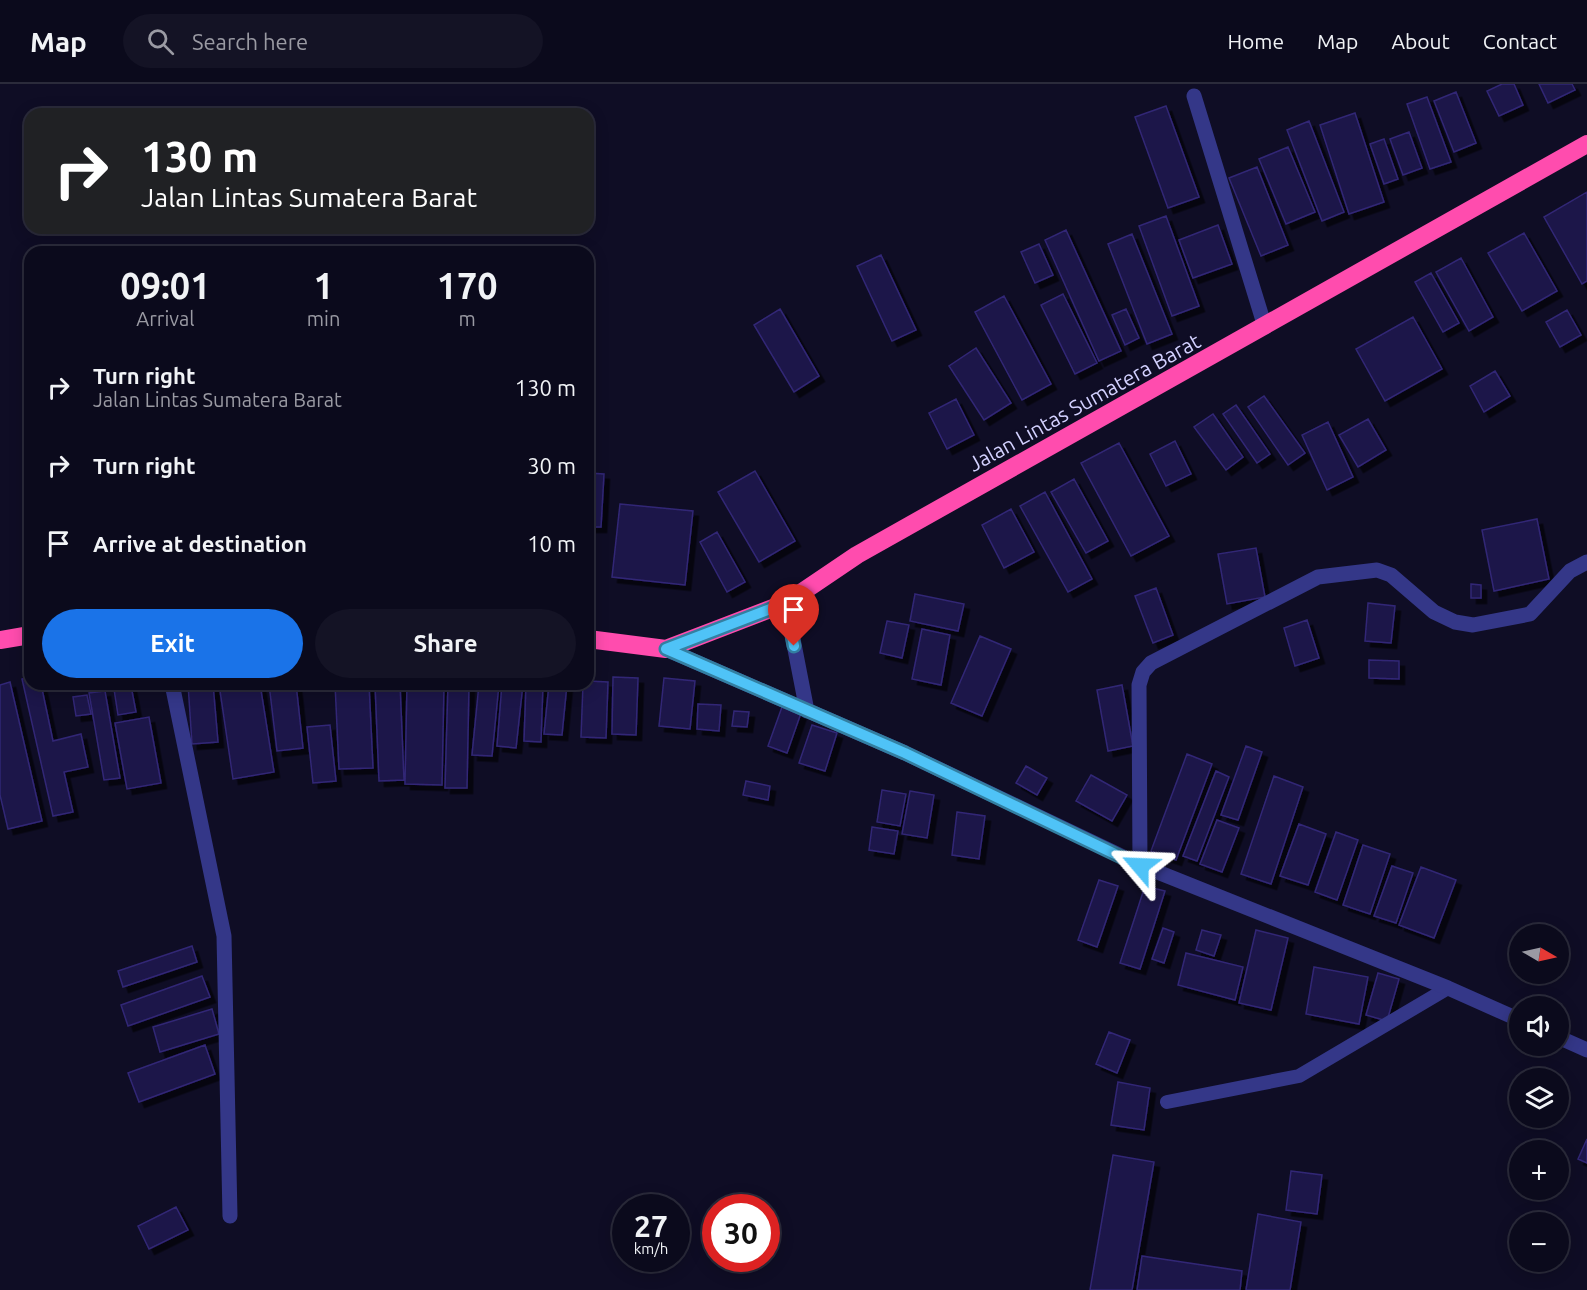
<!DOCTYPE html>
<html lang="en">
<head>
<meta charset="utf-8">
<style>
  body { margin:0; font-family:Ubuntu,sans-serif; background:#141325; color:#f1f3f6; height:100vh; display:flex; flex-direction:column; font-size:22px; white-space:nowrap }
  * { box-sizing:border-box; margin:0 }
  p { font-size:20px; color:#9a9aa3 }
  .icon { flex:none; width:33px; height:33px; fill:none; stroke:currentColor; stroke-width:2; stroke-linecap:round; stroke-linejoin:round }
  .map { position:relative; flex:1; overflow:hidden }
  .panel { position:absolute; left:24px; top:162px; width:570px; height:444px; display:flex; flex-direction:column; background:#0b0a1c; border-radius:18px; box-shadow:0 3px 15px #0003,0 0 0 2px #2b2b3b }
  .panel>* { flex:none }
  .hud { position:absolute; left:24px; top:24px; width:570px; height:126px; border-radius:18px; box-shadow:0 3px 15px #0003,0 0 0 2px #2b2b3b; background:#202124; color:#fff; overflow:hidden }
  .needle { width:39px; rotate:99deg }
  .controls { position:absolute; left:1509px; top:840px; display:grid; gap:12px }
  .controls a { display:grid; place-items:center; width:60px; height:60px; border-radius:50%; background:#0b0a1c; box-shadow:0 3px 15px #0003,0 0 0 2px #2b2b3b; font-size:30px }
  .speed { position:absolute; left:612px; top:1110px; display:flex; gap:12px; font-size:30px; font-weight:700; text-align:center }
  .speed>* { display:grid; place-content:center; width:78px; height:78px; border-radius:50%; background:#0b0a1c; box-shadow:0 3px 15px #0003,0 0 0 2px #2b2b3b; line-height:1 }
  .speed small { font-size:15px; font-weight:400 }
  .speed .limit { border:9px solid #d22; background:#fff; color:#111 }
  .pin { position:absolute; display:grid; place-items:center; width:51px; height:51px; color:#fff; margin:-62px -26px; border-radius:50% 50% 50% 0; rotate:-45deg; box-shadow:0 0 6px #0007 }
  .pin .icon { rotate:45deg }
  .me { position:absolute; width:66px; margin:-33px; rotate:296deg; stroke-linejoin:round; filter:drop-shadow(0 0 4px #0008) }
  .turn { display:flex; align-items:center; gap:21px; height:126px; padding:0 18px; font-size:27px }
  .turn .icon { width:78px; height:78px; stroke-width:2.5 }
  .turn b { display:block; font-size:42px; line-height:51px }
  .eta { display:flex; justify-content:space-evenly; align-items:center; height:102px; text-align:center }
  .eta b { font-size:36px; font-weight:600; line-height:42px }
  .primary-button { display:flex; gap:12px; margin-top:auto; padding:12px 18px }
  .primary-button a { flex:1; height:69px; border-radius:36px; background:#1a73e8; color:#fff; font-size:24px; font-weight:600; line-height:69px; text-align:center }
  .primary-button a+a { background:#141325; color:#f1f3f6 }
  ul { padding:0; list-style:none }
  li { display:flex; align-items:center; gap:18px; height:78px; padding:0 18px }
  li div { flex:1 }
  li b { display:block; font-size:22px }
  li em { font-style:normal }
  header { display:flex; align-items:center; gap:36px; box-sizing:border-box; height:84px; padding:0 30px; background:#0b0a1c; border-bottom:2px solid #2b2b3b }
  header strong { font-size:28px }
  nav { display:flex; gap:33px; margin-inline-start:auto; font-size:21px }
  .search { width:420px; height:54px; background:#141325; display:flex; align-items:center; gap:15px; box-sizing:border-box; padding:0 21px; border-radius:33px; color:#9a9aa3; font-size:22px }
  .map>svg:first-child { display:block }
  .building { fill:#1e1748; stroke:#312776; stroke-width:1.5; filter:url(#shadow) }
  .lines { fill:none; stroke-linecap:round; stroke-linejoin:round }
  .lane { stroke:#343788; stroke-width:14 }
  .street { stroke:#343788; stroke-width:15 }
  .highway { stroke:#ff4cae; stroke-width:18 }
  .route-casing { stroke:#337fa1; stroke-width:15 }
  .route { stroke:#4fc3f7; stroke-width:10 }
  .labels { text-anchor:middle; dominant-baseline:central; stroke-width:4.5; stroke-linejoin:round; paint-order:stroke }
  .street-label { font-size:21px; fill:#d3d1ff; stroke:#0f0d25 }
</style>
</head>
<body>
<header>
<strong>Map</strong>
<div class="search"><svg class="icon" aria-label="search" viewBox="0 0 24 24"><circle cx="10" cy="10" r="6"/><path d="M15 15l6 6"/></svg>Search here</div>
<nav><a>Home</a><a>Map</a><a>About</a><a>Contact</a></nav>
</header>
<div class="map">
<svg width="1587" height="1206" viewBox="0 0 1587 1206">
  <defs>
    <filter id="shadow"><feDropShadow dx="5.5" dy="5.5" stdDeviation="0" flood-color="#0009"/></filter>
  </defs>
  <rect width="100%" height="100%" fill="#0f0d25"/>
  <!-- building -->
  <path class="building" d="M1502 0H1514L1523 21 1499 32 1487 7Z
    M1539 0H1572L1575 6 1548 19Z
    M1456 8 1476 59 1454 68 1434 17Z
    M1427 13 1451 78 1430 85 1407 20Z
    M1166 22 1199 113 1168 124 1135 33Z
    M1355 29 1384 118 1349 130 1320 41Z
    M1309 37 1344 128 1322 137 1287 46Z
    M1409 48 1422 84 1403 91 1390 55Z
    M1384 55 1398 95 1384 100 1370 60Z
    M1288 63 1315 128 1286 140 1259 75Z
    M1257 83 1288 161 1261 172 1229 94Z
    M1587 108V197L1582 200 1544 133Z
    M1166 132 1199 222 1172 232 1139 142Z
    M1218 141 1232 180 1193 194 1179 156Z
    M1066 146 1121 267 1099 277 1045 156Z
    M1524 149 1557 207 1522 227 1488 169Z
    M1132 150 1172 250 1147 260 1108 160Z
    M1039 160 1053 191 1035 199 1021 168Z
    M881 171 916 246 892 257 857 182Z
    M1461 174 1493 233 1469 247 1436 188Z
    M1431 189 1459 239 1443 248 1415 198Z
    M1063 210 1097 279 1075 290 1041 221Z
    M1004 212 1051 300 1022 316 975 228Z
    M780 225 819 292 794 308 754 241Z
    M1126 225 1139 254 1125 261 1112 231Z
    M1567 226 1581 251 1560 263 1546 238Z
    M1413 233 1442 285 1385 317 1356 265Z
    M976 264 1011 319 984 336 949 282Z
    M1495 287 1510 312 1484 328 1470 302Z
    M1264 312 1305 369 1288 381 1248 323Z
    M956 315 974 351 947 365 929 329Z
    M1236 321 1270 370 1257 379 1223 330Z
    M1213 330 1243 373 1226 386 1194 343Z
    M1368 335 1386 366 1358 383 1339 351Z
    M1328 338 1353 393 1327 406 1302 351Z
    M1175 357 1191 390 1166 402 1150 370Z
    M1119 359 1169 452 1131 472 1081 379Z
    M755 387 795 457 759 478 718 408Z
    M588 389 604 390 601 443H588Z
    M1074 395 1108 457 1086 469 1051 408Z
    M1045 408 1092 495 1068 508 1020 422Z
    M620 420 693 427 685 501 612 493Z
    M1011 425 1034 468 1004 484 982 441Z
    M1537 435 1549 495 1494 507 1482 446Z
    M717 448 745 498 727 508 700 458Z
    M1256 464 1265 513 1227 520 1218 470Z
    M1471 500 1481 501V514H1471Z
    M1156 504 1173 551 1153 559 1135 512Z
    M915 510 964 520 958 547 910 537Z
    M1368 519 1395 522 1391 559 1365 557Z
    M1307 536 1319 574 1295 582 1284 544Z
    M887 537 909 541 902 574 880 569Z
    M922 545 950 551 941 601 912 595Z
    M980 552 1011 565 982 632 951 619Z
    M1369 576 1399 577V595L1369 594Z
    M30 593V600H41L53 657 81 650 88 683 64 688 73 728 53 732 22 595Z
    M613 593 638 594 636 651 612 650Z
    M664 594 695 597 690 645 659 642Z
    M588 597 608 598 606 654 581 653 583 600H588Z
    M10 598 42 737 8 745 0 711V601Z
    M188 600H213L218 658 192 660Z
    M219 600H260L274 688 233 695Z
    M269 600H296L303 664 277 667Z
    M335 600H369L373 684 339 685Z
    M375 600H400L404 696 379 697Z
    M407 600H444L442 701 405 700Z
    M448 600H469L467 704H445Z
    M479 600H499L492 672 472 671Z
    M502 600H523L516 664 497 662Z
    M526 600H543L541 658 524 657Z
    M549 600H567L562 651 544 650Z
    M1122 601 1133 662 1108 667 1097 606Z
    M131 602 136 628 118 631 114 605Z
    M105 607 120 694 104 696 89 609Z
    M87 611 91 630 76 632 73 613Z
    M698 620 721 621 719 647 697 645Z
    M782 623 801 629 787 669 768 662Z
    M734 627 749 628 747 643 732 642Z
    M149 633 161 699 127 705 115 639Z
    M330 641 336 697 313 699 307 643Z
    M812 641 837 649 825 687 799 679Z
    M1246 662 1262 668 1238 736 1221 731Z
    M1187 670 1212 680 1176 776 1151 767Z
    M1026 682 1047 694 1037 711 1016 699Z
    M1216 687 1229 693 1197 777 1183 772Z
    M1091 691 1127 711 1112 737 1076 717Z
    M1274 692 1303 703 1271 800 1241 790Z
    M746 697 770 702 768 716 743 711Z
    M882 706 906 710 900 742 877 738Z
    M910 707 934 711 927 754 902 750Z
    M957 728 985 732 979 775 952 771Z
    M1217 736 1239 744 1222 788 1200 780Z
    M1299 740 1326 750 1308 801 1280 792Z
    M872 743 898 747 894 770 869 766Z
    M1336 748 1358 756 1337 816 1315 808Z
    M1363 761 1390 770 1370 830 1343 821Z
    M1392 782 1413 789 1396 839 1374 832Z
    M1421 783 1456 796 1434 854 1399 841Z
    M1099 796 1118 802 1097 863 1078 856Z
    M1145 802 1165 807 1140 885 1120 879Z
    M1163 844 1174 848 1164 879 1152 875Z
    M1202 846 1221 851 1214 872 1196 866Z
    M1256 846 1288 854 1271 926 1239 919Z
    M192 862 197 878 123 903 118 887Z
    M1186 869 1243 883 1235 916 1178 901Z
    M1314 883 1368 893 1359 940 1306 930Z
    M1378 889 1399 895 1387 937 1366 931Z
    M202 892 210 913 128 942 121 921Z
    M212 925 219 950 160 968 153 943Z
    M1109 948 1130 956 1117 989 1096 980Z
    M205 961 215 990 139 1018 128 989Z
    M1118 998 1150 1004 1144 1046 1111 1041Z
    M1587 1055V1079L1578 1075Z
    M1113 1071 1154 1078 1132 1206H1090Z
    M1291 1087 1322 1091 1317 1130 1286 1126Z
    M176 1123 188 1146 149 1165 138 1142Z
    M1258 1130 1301 1138 1290 1206H1246Z
    M1142 1172 1242 1187 1240 1206H1137Z"/>
  <g class="lines">
    <!-- lane -->
    <path class="lane" d="M1167 1018 1299 992 1448 904"/>
    <!-- street -->
    <path class="street" d="M1194 12 1265 243
      M786 519 807 627
      M666 565 905 669 1140 781 1448 904 1520 936
      M172 600 224 852 230 1132
      M1140 781 1139 601 1143 588 1151 579 1318 493 1377 486 1391 491 1434 528 1455 538 1473 541 1530 530 1570 487 1587 478
      M1558 953 1587 966"/>
    <!-- highway -->
    <path class="highway" d="M588 555 666 565 786 519 857 471 1587 60
      M0 556 30 551"/>
  </g>
  <g class="lines">
    <defs>
      <path id="route" d="M794 562 786 519 666 565 905 669 1140 782"/>
    </defs>
    <!-- route casing -->
    <use href="#route" class="route-casing"/>
    <!-- route -->
    <use href="#route" class="route"/>
  </g>
  <g class="labels">
    <!-- street labels -->
    <g class="street-label">
      <text transform="translate(1084 318) rotate(-29)">Jalan Lintas Sumatera Barat</text>
    </g>
  </g>
</svg>
<div class="controls">
<a><svg class="needle" viewBox="-14 -14 28 28"><path d="M0-13l5 13h-10z" fill="#e53935"/><path d="M0 13l5-13h-10z" fill="#9a9aa3"/></svg></a>
<a><svg class="icon" aria-label="sound" viewBox="0 0 24 24"><path d="M4 9h4l5-4v14l-5-4H4zM17 9q2 3 0 6"/></svg></a>
<a><svg class="icon" aria-label="layers" viewBox="0 0 24 24"><path d="M12 4l9 5-9 5-9-5zM3 14l9 5 9-5"/></svg></a>
<a>+</a>
<a>−</a>
</div>
<div class="speed"><div>27<small>km/h</small></div><div class="limit">30</div></div>
<div class="pin" style="left:794px;top:562px;background:#d93025"><svg class="icon" aria-label="arrive" viewBox="0 0 24 24"><path d="M6 21V4h12l-3 4 3 4H6"/></svg></div>
<svg class="me" style="left:1140px;top:782px" viewBox="-20 -20 40 40"><path d="M0-17L14 15 0 8-14 15z" fill="#4fc3f7" stroke="#fff" stroke-width="4"/></svg>
<div class="hud">
<div class="turn"><svg class="icon" aria-label="right" viewBox="0 0 24 24"><path d="M7 20v-9h11M14 6l5 5-5 5"/></svg><div><b>130 m</b>Jalan Lintas Sumatera Barat</div></div>
</div>
<section class="panel">
<div class="eta">
<div><b>09:01</b><p>Arrival</p></div>
<div><b>1</b><p>min</p></div>
<div><b>170</b><p>m</p></div>
</div>
<ul>
<li><svg class="icon" aria-label="right" viewBox="0 0 24 24"><path d="M7 20v-9h11M14 6l5 5-5 5"/></svg><div><b>Turn right</b><p>Jalan Lintas Sumatera Barat</p></div><em>130 m</em></li>
<li><svg class="icon" aria-label="right" viewBox="0 0 24 24"><path d="M7 20v-9h11M14 6l5 5-5 5"/></svg><div><b>Turn right</b></div><em>30 m</em></li>
<li><svg class="icon" aria-label="arrive" viewBox="0 0 24 24"><path d="M6 21V4h12l-3 4 3 4H6"/></svg><div><b>Arrive at destination</b></div><em>10 m</em></li>
</ul>
<div class="primary-button"><a>Exit</a><a>Share</a></div>
</section>
</div>
</body>
</html>
